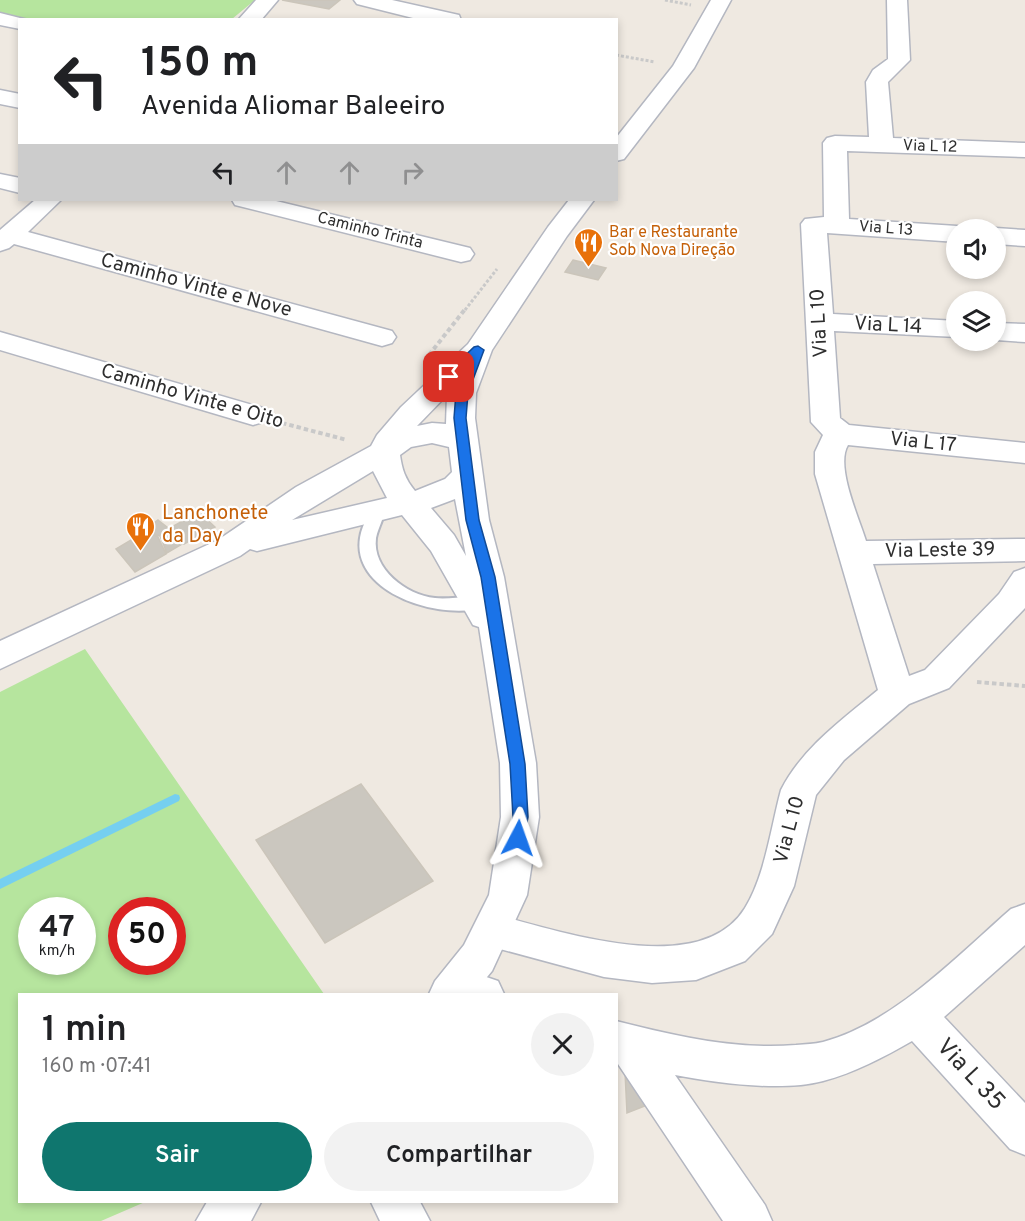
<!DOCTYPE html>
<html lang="pt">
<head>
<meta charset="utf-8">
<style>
  body { margin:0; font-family:Overpass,sans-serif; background:#f2f2f2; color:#202124; height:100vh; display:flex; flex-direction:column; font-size:22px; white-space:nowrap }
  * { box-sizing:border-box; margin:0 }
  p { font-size:20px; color:#757577 }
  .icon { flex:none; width:33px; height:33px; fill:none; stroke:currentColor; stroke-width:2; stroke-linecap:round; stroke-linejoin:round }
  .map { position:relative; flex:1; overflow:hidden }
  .drawer { position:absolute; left:18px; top:993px; width:600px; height:210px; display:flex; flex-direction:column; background:#fff; border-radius:0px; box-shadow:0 3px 9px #0003 }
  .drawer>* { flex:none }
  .guide { position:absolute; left:18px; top:18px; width:600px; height:183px; border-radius:0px; box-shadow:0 3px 9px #0003; background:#fff; color:#202124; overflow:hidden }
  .controls { position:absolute; left:946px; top:219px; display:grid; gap:12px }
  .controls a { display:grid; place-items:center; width:60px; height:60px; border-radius:50%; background:#fff; box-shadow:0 3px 9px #0003; font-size:30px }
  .speed { position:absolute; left:18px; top:897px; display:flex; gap:12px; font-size:30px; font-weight:700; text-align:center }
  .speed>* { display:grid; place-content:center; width:78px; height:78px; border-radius:50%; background:#fff; box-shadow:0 3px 9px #0003; line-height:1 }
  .speed small { font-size:15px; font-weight:400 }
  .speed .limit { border:9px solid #d22; background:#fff; color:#111 }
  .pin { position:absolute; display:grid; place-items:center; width:51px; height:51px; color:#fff; margin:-26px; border-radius:12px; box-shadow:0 3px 9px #0006 }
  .me { position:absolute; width:66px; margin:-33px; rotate:4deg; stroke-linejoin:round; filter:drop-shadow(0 0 4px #0008) }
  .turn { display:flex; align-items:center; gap:21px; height:126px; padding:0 24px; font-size:27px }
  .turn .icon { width:78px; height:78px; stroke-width:2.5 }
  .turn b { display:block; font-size:42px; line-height:51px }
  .lanes { display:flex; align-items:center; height:57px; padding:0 24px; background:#0003; justify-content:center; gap:30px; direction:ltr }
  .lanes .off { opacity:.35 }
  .round { display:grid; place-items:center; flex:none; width:63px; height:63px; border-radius:32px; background:#f2f2f2 }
  .headline { display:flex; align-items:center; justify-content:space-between; height:102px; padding:0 24px }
  h1 { font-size:36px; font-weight:600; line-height:45px }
  .primary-button { display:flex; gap:12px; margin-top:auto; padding:12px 24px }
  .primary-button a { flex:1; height:69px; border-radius:36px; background:#0f766e; color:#fff; font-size:24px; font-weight:600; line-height:69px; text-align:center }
  .primary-button a+a { background:#f2f2f2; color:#202124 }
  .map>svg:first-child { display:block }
  .green { fill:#b6e59e; fill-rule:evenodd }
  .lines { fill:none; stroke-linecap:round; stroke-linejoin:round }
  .stream { fill:#75cff0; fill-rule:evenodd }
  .building { fill:#cbc7bf; stroke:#cbc5ba; stroke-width:1.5 }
  .lane-casing { stroke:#b4b7c1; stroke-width:4 }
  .street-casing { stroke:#b4b7c1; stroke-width:3 }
  .secondary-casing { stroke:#b4b7c1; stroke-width:3 }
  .path-far1 { stroke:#c9c9c9; stroke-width:3; stroke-dasharray:3 2; stroke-linecap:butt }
  .path { stroke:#c9c9c9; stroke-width:4; stroke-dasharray:4.5 3; stroke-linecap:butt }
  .lane { fill:#fff; fill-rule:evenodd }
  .street { fill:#fff; fill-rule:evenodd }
  .secondary { fill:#fff; fill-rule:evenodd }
  .route { fill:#1a73e8; stroke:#114b97; stroke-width:1.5 }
  .labels { text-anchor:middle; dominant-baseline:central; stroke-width:4.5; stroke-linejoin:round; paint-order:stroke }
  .far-street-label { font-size:16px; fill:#2e2e2e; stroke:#fff }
  .far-food-label { font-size:16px; fill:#c56008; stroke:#fff; text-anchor:start }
  .street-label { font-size:20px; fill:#2e2e2e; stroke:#fff }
  .food-label { font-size:20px; fill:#c56008; stroke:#fff; text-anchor:start }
  .near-street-label { font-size:24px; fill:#2e2e2e; stroke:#fff }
</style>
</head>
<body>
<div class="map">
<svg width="1025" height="1221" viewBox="0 0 1025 1221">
  <rect width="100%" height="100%" fill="#efe9e1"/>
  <!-- green -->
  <path class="green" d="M0 0H255L232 19 22 20 0 14Z
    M85 649 324 994H20V1202H145L101 1221H0V692ZM32 910H82V962H32ZM122 910H172V962H122Z"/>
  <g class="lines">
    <!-- stream -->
    <path class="stream" d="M175 794 179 795 180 798 179 801 0 889V879Z"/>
  </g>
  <!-- building -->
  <path class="building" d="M282 0H340L329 9Z
    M573 260 606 268 598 280 565 272Z
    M199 512 215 527 184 544 170 528Z
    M158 520 167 527 182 544 167 553 160 536 144 530Z
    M146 531 158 537 166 554 135 572 116 549Z
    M361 784 433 881 325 943 256 840Z
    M625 1072 650 1104 627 1113Z"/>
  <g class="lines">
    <defs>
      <path id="lane" d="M374 515 380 516 382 520C380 526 377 532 376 538 372 569 406 595 435 598 451 600 470 594 486 599L488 603 486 607C433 623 329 585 368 516Z"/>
      <path id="street" d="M256 0H278L261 20H238Z
        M354 0H392L459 15 461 20H421L357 4Z
        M887 0H907L910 60 888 82 893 138 1025 143V157L847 151 849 219 957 226 967 230H957V242L827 233 833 314 957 321V337L834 331 840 418 849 425 1025 443V463L848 445C835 466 859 518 866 541L1025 539V561L873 564 909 676 925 670 999 594 1014 572 1025 568V608L949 688 909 704 844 760 816 795 794 886 772 934 745 961 696 980 652 983 604 977 478 943 472 931 478 919 492 914C558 930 700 981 745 908 765 876 771 827 781 790 802 748 843 719 878 690L815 474V452L823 435 811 422 801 224 805 219 824 217 823 143 827 138 835 136 869 137 866 82 873 70 888 59Z
        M0 13 28 20H20V29L0 25Z
        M0 90 20 94V108L0 104Z
        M0 174 20 178V193L0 188Z
        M35 200H61L28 232 392 331 396 337 392 343 382 346 14 244 9 248 0 251V230Z
        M232 200H272L470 248 474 254 470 260 461 262 235 205Z
        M996 228 1025 230V246L996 244V230H991Z
        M996 323 1025 324V342L996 340Z
        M0 332 263 408 268 415 263 422 253 425 0 350Z
        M1025 904V945L944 1017 1025 1103V1155L1010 1149 912 1041C884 1057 854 1073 823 1081 782 1092 716 1083 675 1075L765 1205 772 1221H723L616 1061V1021C675 1036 735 1050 796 1045 805 1044 815 1044 823 1042 894 1023 957 956 1011 909Z
        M457 967 498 981 504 994H441L437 985 443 972Z
        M371 1202H420L430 1221H380Z"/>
      <path id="secondary" d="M711 0H731L694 68 624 159 616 161V138L673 66Z
        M569 200H594L567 236 492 350 476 393 475 418 489 520 504 577 536 763 539 817 527 895 492 971 473 994H429L435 981 464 945 489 895 501 817 500 763 479 627 473 625 431 551 402 515 257 551 250 549 240 556 0 669V641L218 540 296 487 371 446 377 435 401 407 468 344 548 227ZM447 395 446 424 432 423 417 426ZM432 443 449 447 452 472 445 479 415 491C405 479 402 469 400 455L411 447ZM373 471 387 498 292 520ZM455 499 466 556 454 535 431 508Z
        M207 1202H261L251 1221H196Z"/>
    </defs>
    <!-- lane casing -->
    <use href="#lane" class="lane-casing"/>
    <!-- street casing -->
    <use href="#street" class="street-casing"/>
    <!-- secondary casing -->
    <use href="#secondary" class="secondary-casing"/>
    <!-- path-far1 -->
    <path class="path-far1" d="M665 0 691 5
      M616 55 655 62
      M465 310 497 269"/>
    <!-- path -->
    <path class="path" d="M429 355 466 308
      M282 423 347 440
      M977 682 1025 686"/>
    <!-- lane -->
    <use href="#lane" class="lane"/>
    <!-- street -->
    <use href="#street" class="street"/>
    <!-- secondary -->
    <use href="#secondary" class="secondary"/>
  </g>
  <!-- route -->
  <path class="route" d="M478 346 484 350 468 393 466 418 479 520 495 577 525 764 528 817 523 843 518 845 512 843 510 838 513 817 510 764 481 577 466 520 454 418 456 393 465 368 449 381 443 377 474 347Z"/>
  <!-- icons -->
  <defs>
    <symbol id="restaurant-pin" viewBox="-11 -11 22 30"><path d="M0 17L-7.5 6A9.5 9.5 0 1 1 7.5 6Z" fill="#e8710a" stroke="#fff"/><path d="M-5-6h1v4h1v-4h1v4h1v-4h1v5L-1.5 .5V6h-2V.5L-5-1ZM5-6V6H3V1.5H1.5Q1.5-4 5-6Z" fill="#fff"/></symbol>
  </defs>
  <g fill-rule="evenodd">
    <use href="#restaurant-pin" x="572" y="226" width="33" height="45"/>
    <use href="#restaurant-pin" x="124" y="510" width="33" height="45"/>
  </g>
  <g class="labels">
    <!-- far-street labels -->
    <g class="far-street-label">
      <text transform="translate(930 147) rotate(2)">Via L 12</text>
      <text transform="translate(886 229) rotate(4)">Via L 13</text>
      <text transform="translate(370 231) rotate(14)">Caminho Trinta</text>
    </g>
    <!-- far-food labels -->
    <g class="far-food-label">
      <text x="609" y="233">Bar e Restaurante<tspan x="609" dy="18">Sob Nova Direção</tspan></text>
    </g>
    <!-- street labels -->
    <g class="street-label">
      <text transform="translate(196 286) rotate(15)">Caminho Vinte e Nove</text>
      <text transform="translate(820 323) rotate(-93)">Via L 10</text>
      <text transform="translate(888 326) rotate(3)">Via L 14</text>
      <text transform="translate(192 397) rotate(16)">Caminho Vinte e Oito</text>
      <text transform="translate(923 443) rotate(6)">Via L 17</text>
      <text transform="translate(940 551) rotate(-1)">Via Leste 39</text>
      <text transform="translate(790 830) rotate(-75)">Via L 10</text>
    </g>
    <!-- food labels -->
    <g class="food-label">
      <text x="162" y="514">Lanchonete<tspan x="162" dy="23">da Day</tspan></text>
    </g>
    <!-- near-street labels -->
    <g class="near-street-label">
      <text transform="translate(970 1075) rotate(47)">Via L 35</text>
    </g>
  </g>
</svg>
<div class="controls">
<a><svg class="icon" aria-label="sound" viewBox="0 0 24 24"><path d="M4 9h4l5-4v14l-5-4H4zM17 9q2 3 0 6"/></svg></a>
<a><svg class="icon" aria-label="layers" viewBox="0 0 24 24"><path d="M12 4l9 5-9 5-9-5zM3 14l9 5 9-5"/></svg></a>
</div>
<div class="speed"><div>47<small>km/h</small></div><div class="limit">50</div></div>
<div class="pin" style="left:449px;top:377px;background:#d93025"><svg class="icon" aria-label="arrive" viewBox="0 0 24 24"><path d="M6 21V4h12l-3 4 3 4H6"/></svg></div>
<svg class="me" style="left:518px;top:838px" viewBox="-20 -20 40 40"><path d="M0-17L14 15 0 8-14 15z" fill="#1a73e8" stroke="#fff" stroke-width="4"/></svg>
<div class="guide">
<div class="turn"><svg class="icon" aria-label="left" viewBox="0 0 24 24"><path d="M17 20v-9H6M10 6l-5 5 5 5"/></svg><div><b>150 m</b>Avenida Aliomar Baleeiro</div></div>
<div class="lanes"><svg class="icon" aria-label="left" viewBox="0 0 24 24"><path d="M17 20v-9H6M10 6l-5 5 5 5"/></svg><svg class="icon off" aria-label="ahead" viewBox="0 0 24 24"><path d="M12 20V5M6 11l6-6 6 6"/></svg><svg class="icon off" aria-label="ahead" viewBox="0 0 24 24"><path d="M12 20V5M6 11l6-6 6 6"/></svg><svg class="icon off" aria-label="right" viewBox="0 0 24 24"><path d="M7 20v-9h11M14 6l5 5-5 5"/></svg></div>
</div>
<section class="drawer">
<div class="headline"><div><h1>1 min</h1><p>160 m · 07:41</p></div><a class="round"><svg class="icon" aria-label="close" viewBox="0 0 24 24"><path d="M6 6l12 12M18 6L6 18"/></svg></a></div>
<div class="primary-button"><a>Sair</a><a>Compartilhar</a></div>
</section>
</div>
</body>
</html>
